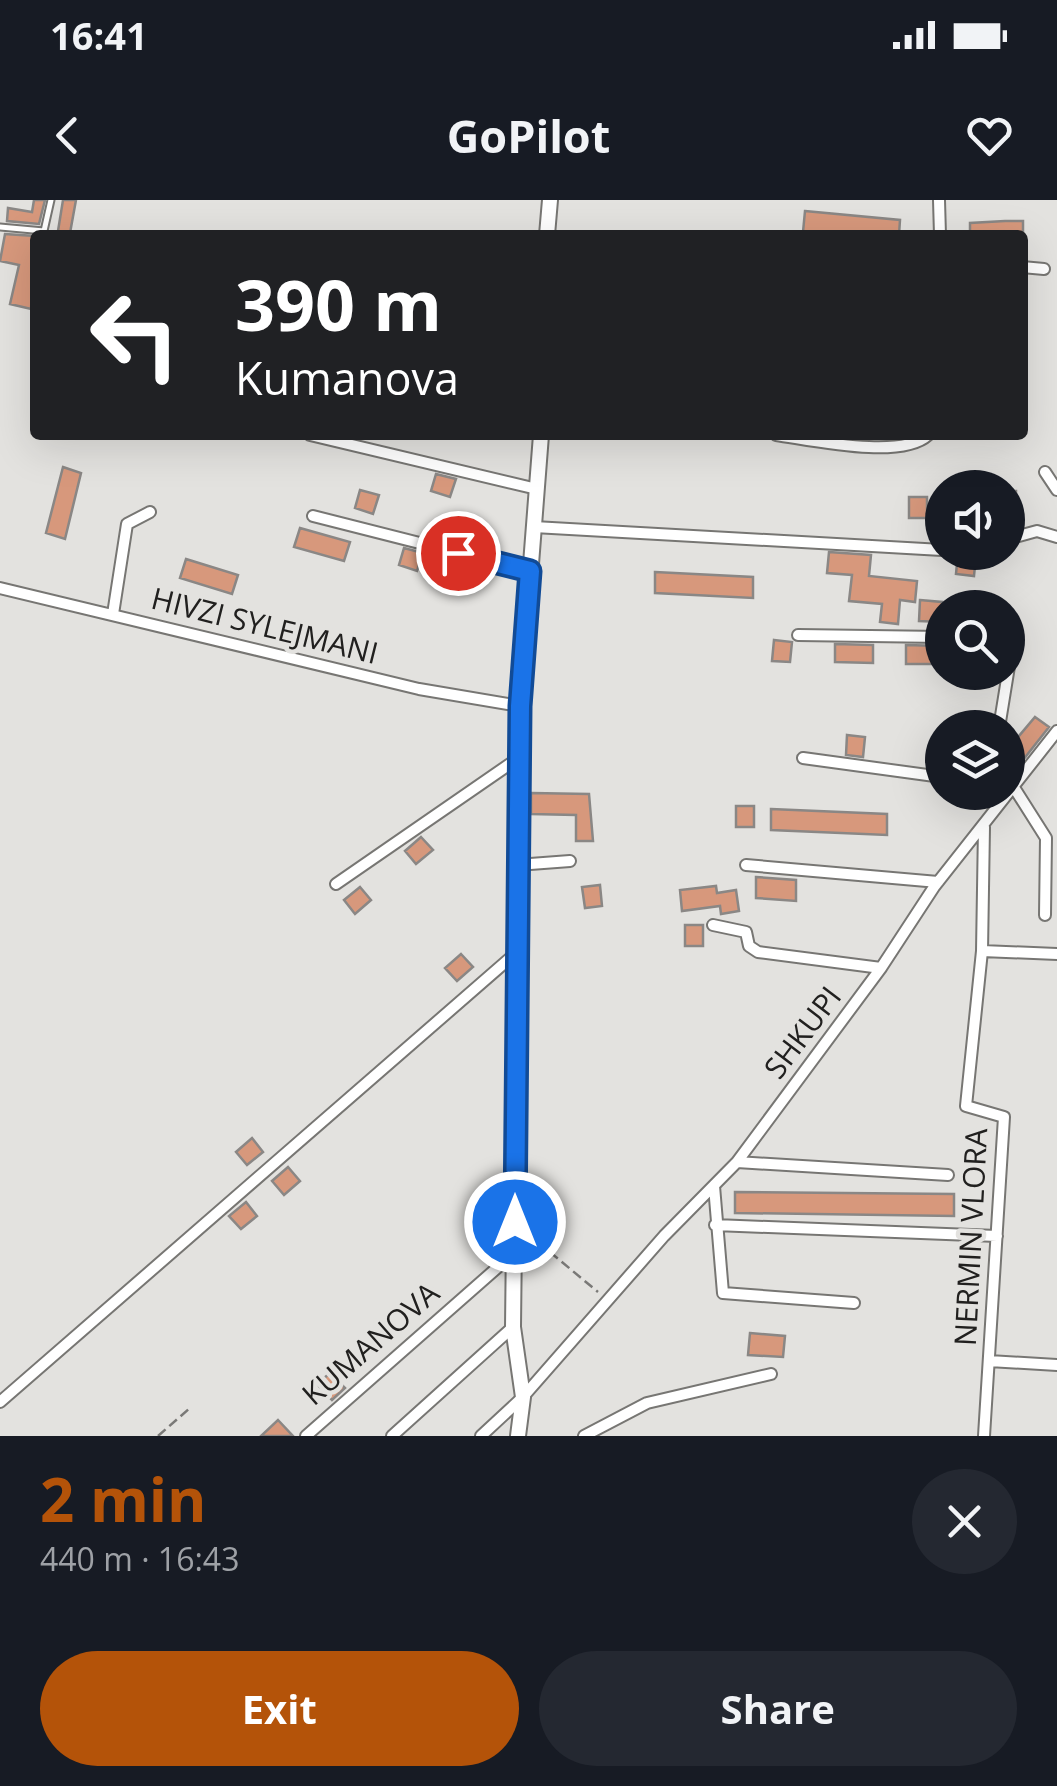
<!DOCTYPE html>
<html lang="en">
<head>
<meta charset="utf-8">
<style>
  body { margin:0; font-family:"Open Sans",sans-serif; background:#242831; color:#f1f3f6; height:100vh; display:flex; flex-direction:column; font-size:38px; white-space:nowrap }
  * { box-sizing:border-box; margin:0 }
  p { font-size:32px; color:#9ea1a6 }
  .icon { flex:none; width:55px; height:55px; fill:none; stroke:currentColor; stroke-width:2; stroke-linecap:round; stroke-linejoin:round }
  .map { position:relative; height:1236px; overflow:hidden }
  .side { display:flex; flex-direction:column; background:#171b24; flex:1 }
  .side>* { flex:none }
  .hud { position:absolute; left:30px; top:30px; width:998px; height:210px; border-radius:10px; box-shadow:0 10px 40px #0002; background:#202124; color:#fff; overflow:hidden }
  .controls { position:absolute; left:925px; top:270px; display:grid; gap:20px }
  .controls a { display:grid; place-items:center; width:100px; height:100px; border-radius:50%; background:#171b24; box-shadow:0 10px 40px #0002; font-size:50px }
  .pin { position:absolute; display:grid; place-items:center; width:85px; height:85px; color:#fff; margin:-42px; border:5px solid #fff; border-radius:50%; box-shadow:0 2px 10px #0007 }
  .me { position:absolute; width:110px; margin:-55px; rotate:0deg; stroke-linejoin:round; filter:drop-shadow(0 0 8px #0008) }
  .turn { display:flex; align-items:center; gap:35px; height:210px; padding:0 40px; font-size:45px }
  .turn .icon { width:130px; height:130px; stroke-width:2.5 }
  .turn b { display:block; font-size:70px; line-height:85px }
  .round { display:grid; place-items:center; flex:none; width:105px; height:105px; border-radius:52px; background:#242831 }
  .head { display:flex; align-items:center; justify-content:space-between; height:170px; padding:0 40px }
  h1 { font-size:60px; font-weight:700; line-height:75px; color:#b45309 }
  .action { display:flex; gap:20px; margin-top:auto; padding:20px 40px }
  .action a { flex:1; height:115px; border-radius:60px; background:#b45309; color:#fff; font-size:40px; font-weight:700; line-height:115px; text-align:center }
  .action a+a { background:#242831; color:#f1f3f6 }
  .status { display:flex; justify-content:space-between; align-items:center; height:70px; padding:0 50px; background:#171b24; direction:ltr }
  .status svg { height:28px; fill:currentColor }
  header { display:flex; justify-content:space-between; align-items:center; height:130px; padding:0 40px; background:#171b24; font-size:45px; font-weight:700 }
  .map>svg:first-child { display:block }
  .building { fill:#d7987c; stroke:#8a8785; stroke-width:2.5 }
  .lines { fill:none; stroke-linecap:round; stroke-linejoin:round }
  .lane-casing { stroke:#777673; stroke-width:9 }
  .street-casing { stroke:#777673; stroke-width:14 }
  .secondary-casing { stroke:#777673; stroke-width:18 }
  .path { stroke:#7a7977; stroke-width:2.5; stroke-dasharray:10 5; stroke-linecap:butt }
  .lane { stroke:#fff; stroke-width:5 }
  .street { stroke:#fff; stroke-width:10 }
  .secondary { stroke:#fff; stroke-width:14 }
  .route-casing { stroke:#114b97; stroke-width:25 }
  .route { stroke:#1a73e8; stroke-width:18 }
  .labels { text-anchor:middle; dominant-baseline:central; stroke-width:9; stroke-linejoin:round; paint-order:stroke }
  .street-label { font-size:30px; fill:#21201f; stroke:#e3e2df }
</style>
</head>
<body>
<div class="status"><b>16:41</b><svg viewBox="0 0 49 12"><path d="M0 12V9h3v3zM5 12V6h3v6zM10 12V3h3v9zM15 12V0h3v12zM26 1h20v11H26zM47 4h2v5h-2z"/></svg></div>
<header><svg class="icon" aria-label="back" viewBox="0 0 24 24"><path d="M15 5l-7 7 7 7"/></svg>GoPilot<svg class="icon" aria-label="heart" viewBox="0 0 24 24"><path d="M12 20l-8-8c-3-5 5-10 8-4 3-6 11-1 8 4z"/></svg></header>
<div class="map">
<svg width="1057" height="1236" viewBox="0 0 1057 1236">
  <rect width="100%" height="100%" fill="#e3e2df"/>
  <!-- building -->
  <path class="building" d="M34 0H45L39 24 7 21 8 8 32 12Z
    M63 0H76L70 33 58 31Z
    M805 11 900 20 899 35 803 32Z
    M1005 21H1023V35H970V23Z
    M5 34 35 36 31 109 10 104 19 65 0 61Z
    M63 267 81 273 65 339 46 333Z
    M436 274 456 279 450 297 431 291Z
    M360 290 379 295 373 314 355 308Z
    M1008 291H1016V312H1008Z
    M909 297H927V318H909Z
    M300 328 350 342 344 361 294 347Z
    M404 348 423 353 417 371 399 365Z
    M829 352 871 355 869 376 917 381 915 402 900 400 898 424 880 422 882 404 849 401 852 375 827 373Z
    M958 353 976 355 974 376 956 374Z
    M186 359 238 375 232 394 180 378Z
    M655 372 753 377V398L655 393Z
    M920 400 942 402V422L919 421Z
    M774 440 792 442 790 462 772 461Z
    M835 444 873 445V463L835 462Z
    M906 445 942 446V464H906Z
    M1035 517 1049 527 1023 560 1008 549Z
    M847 535 865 537 863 557 846 555Z
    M531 593 589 594 593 641H576V615L531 614Z
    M736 606H754V627H736Z
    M771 609 887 614V635L771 630Z
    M421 637 433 650 416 664 405 651Z
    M756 677 796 680V701L756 698Z
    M600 685 602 706 585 708 582 687Z
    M716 686 717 693 736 690 739 711 721 714 720 706 682 711 680 690Z
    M360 687 371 700 355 714 344 700Z
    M685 725H703V746H685Z
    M461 754 473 767 457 781 445 768Z
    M252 938 263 952 247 965 236 952Z
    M288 967 300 981 284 995 272 981Z
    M735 992 954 994V1016L735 1013Z
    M246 1002 257 1016 241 1029 229 1016Z
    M750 1133 785 1136 783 1157 748 1155Z
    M330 1173 345 1188 332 1200 317 1184Z
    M278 1220 293 1236H261Z"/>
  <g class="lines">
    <defs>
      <path id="lane" d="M0 27 44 31 51 0"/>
      <path id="street" d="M939 0 940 35
        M1022 67 1044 69
        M310 235 537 289
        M776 235C812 240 901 260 928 235
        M1045 272 1057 290
        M313 316 530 371
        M534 327 942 350
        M1008 339 1037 331 1057 337
        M0 388 419 489 520 506
        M113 414 127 324 150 312
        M798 435 942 437
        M999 528 1012 448 1008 441
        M803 558 942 577
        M1013 586 1046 638 1045 715
        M984 627 982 751 966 906 1004 917 984 1236
        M517 665 570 661
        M746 665 938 682
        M336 684 520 557
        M713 725 746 732 749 746 758 752 881 768
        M982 751 1057 754
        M737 962 948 975
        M714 986 723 1093 854 1103
        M715 1025 997 1036
        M989 1161 1057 1165
        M0 1202 516 753
        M306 1236 514 1053
        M392 1236 513 1127
        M481 1236 523 1197 664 1036 737 962 881 768 934 687 1057 531
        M584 1236 647 1203 771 1174"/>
      <path id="secondary" d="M547 35 550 0
        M518 1236 523 1197 513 1127 520 506 541 235"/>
    </defs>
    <!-- lane casing -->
    <use href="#lane" class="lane-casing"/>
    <!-- street casing -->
    <use href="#street" class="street-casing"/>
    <!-- secondary casing -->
    <use href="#secondary" class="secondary-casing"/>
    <!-- path -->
    <path class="path" d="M527 1033 598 1092
      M158 1236 190 1208"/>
    <!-- lane -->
    <use href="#lane" class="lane"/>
    <!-- street -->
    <use href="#street" class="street"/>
    <!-- secondary -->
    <use href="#secondary" class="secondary"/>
  </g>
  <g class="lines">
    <defs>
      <path id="route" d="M458 353 530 371 520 506 515 1022"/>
    </defs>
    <!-- route casing -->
    <use href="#route" class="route-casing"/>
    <!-- route -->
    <use href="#route" class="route"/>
  </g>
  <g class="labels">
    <!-- street labels -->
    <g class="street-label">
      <text transform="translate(265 425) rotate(14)">HIVZI SYLEJMANI</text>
      <text transform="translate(802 832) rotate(-53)">SHKUPI</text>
      <text transform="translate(970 1037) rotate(-87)">NERMIN VLORA</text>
      <text transform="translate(370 1143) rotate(-41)">KUMANOVA</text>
    </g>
  </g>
</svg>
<div class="controls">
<a><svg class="icon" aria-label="sound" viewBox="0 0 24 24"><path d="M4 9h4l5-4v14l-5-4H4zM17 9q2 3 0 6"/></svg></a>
<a><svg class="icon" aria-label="search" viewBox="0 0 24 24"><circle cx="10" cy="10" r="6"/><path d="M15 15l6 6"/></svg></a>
<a><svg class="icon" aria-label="layers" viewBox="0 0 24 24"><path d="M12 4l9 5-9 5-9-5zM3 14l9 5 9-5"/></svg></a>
</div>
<div class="pin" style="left:458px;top:353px;background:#d93025"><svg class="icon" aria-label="arrive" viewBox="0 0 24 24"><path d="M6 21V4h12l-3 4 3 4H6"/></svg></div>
<svg class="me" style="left:515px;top:1022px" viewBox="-20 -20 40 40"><circle r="17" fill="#1a73e8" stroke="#fff" stroke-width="3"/><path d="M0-11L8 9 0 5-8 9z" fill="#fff"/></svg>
<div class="hud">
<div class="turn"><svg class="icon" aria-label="left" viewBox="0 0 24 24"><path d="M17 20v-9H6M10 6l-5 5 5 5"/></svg><div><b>390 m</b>Kumanova</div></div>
</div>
</div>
<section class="side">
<div class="head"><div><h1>2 min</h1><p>440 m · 16:43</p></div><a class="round"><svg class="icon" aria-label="close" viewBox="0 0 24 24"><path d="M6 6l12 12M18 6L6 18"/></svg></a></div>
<div class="action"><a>Exit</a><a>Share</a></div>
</section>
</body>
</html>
